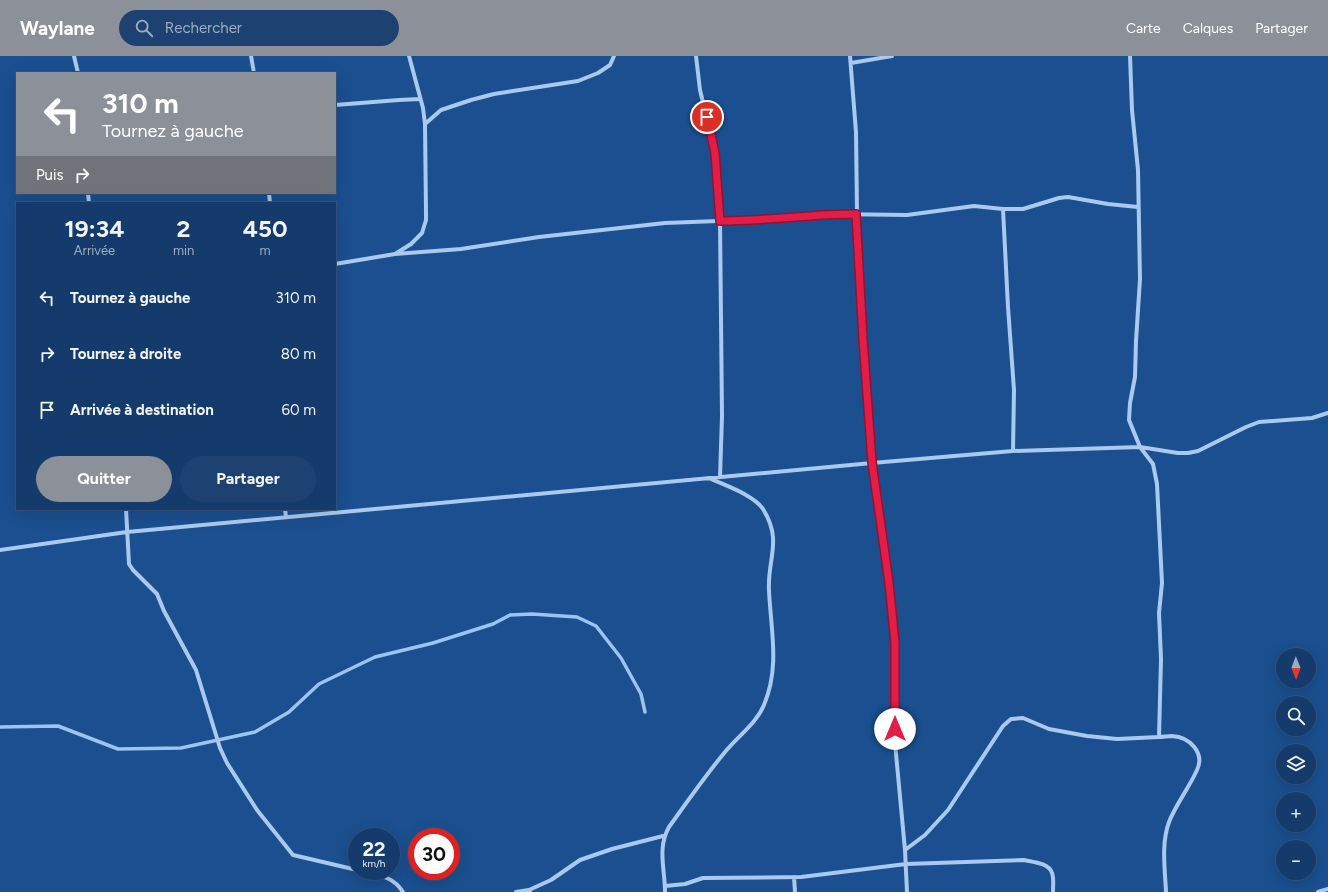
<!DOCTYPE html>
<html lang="fr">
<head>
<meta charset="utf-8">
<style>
  body { margin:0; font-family:Figtree,sans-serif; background:#1d4271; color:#f1f3f6; height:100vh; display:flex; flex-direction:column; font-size:15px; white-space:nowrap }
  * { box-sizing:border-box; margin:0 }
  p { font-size:13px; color:#9dadc1 }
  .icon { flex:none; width:22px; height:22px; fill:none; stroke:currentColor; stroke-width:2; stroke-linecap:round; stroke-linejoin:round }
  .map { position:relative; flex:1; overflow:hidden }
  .panel { position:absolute; left:16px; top:146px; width:320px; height:308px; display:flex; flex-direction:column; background:#143b6b; border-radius:0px; box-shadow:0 4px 16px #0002,0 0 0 1px #33557e }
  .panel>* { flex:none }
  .hud { position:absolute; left:16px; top:16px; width:320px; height:122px; border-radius:0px; box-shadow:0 4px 16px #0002,0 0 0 1px #33557e; background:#8c9099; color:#fff; overflow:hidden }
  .needle { width:26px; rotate:179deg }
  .fabs { position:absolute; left:1276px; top:592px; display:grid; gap:8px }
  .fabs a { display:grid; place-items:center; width:40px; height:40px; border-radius:50%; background:#143b6b; box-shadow:0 4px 16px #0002,0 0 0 1px #33557e; font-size:20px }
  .speed { position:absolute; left:348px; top:772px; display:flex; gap:8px; font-size:20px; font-weight:700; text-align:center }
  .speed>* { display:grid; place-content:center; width:52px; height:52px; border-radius:50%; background:#143b6b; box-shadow:0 4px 16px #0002,0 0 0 1px #33557e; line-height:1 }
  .speed small { font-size:10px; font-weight:400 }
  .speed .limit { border:6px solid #d22; background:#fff; color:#111 }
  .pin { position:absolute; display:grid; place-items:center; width:34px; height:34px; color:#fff; margin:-17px; border:2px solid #fff; border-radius:50%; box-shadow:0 1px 4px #0007 }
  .me { position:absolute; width:44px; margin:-22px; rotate:0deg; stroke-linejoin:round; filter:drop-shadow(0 0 3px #0008) }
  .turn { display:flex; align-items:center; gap:14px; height:84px; padding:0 20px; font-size:18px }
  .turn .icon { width:52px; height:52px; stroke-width:2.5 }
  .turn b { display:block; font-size:28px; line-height:34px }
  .then { display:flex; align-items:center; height:38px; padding:0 20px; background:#0003; gap:8px; font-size:15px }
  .eta { display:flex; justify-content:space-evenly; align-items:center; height:68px; text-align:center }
  .eta b { font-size:24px; font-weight:700; line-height:28px }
  .button { display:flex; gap:8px; margin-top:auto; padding:8px 20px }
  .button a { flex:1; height:46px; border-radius:24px; background:#8c9099; color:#fff; font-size:16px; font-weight:700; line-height:46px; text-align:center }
  .button a+a { background:#1d4271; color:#f1f3f6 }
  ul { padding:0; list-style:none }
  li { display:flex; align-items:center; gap:12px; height:56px; padding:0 20px }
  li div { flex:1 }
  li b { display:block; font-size:15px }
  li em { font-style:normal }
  header { display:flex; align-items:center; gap:24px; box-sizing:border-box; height:56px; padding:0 20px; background:#8c9099; color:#fff }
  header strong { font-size:19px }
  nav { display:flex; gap:22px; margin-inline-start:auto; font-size:14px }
  .search { width:280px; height:36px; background:#1d4271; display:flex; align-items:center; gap:10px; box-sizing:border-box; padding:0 14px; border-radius:22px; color:#9dadc1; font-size:15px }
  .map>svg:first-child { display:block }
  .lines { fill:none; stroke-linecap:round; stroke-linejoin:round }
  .stream { stroke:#9cc4f0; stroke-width:3.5 }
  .street { stroke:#a9c9ee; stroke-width:4 }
  .route-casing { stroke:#92132f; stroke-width:10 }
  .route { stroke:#e11d48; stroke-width:7 }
</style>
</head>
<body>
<header>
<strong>Waylane</strong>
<div class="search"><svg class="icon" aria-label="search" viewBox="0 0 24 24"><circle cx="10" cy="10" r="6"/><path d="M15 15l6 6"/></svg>Rechercher</div>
<nav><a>Carte</a><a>Calques</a><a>Partager</a></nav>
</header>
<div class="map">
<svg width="1328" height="836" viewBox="0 0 1328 836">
  <rect width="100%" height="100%" fill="#1b4f8f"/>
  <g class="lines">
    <!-- stream -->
    <path class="stream" d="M0 671 58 670 118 693 181 692 255 676 289 656 319 628 375 601 433 587 493 568 510 559 532 558 577 561 596 570 621 602 641 638 645 656"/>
    <!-- street -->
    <path class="street" d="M74 0 78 17
      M251 0 254 17
      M696 0 700 34 715 97 720 165 722 360 720 421
      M850 0 856 76 857 158 863 283 872 407 889 527 895 587V687L905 794 907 836
      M1130 0 1132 54 1138 114 1140 223 1136 285 1135 321 1130 347 1129 364 1140 391 1153 408 1157 428 1162 527 1159 557 1161 603 1159 681C1163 681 1168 680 1172 680 1190 681 1205 697 1197 714 1189 732 1176 748 1169 766 1161 788 1165 813 1166 836
      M851 7 892 0
      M335 49 399 44 420 43
      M425 68 441 54 471 44 494 38 578 25 598 17 610 9 614 0
      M88 137 89 147
      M269 137 270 147
      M1003 153 1008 251 1014 334 1013 395
      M395 198 461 193 539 181 665 167 768 163 833 158 907 159 974 150 1003 153H1023L1059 142 1068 141 1108 148 1138 151
      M335 208 395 198 411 188 422 177 426 164V157L425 68 423 52 409 0
      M126 453 129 508 133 514 157 538 164 555 196 614 220 692 227 707 257 754 293 799 357 814
      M285 453 286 461
      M0 494 127 476 872 407 1013 395 1140 391 1178 397H1188L1198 395 1246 371 1259 366 1312 362 1328 357
      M905 794 925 779 948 754 1003 670 1011 663 1023 662 1049 673 1087 680 1117 683 1159 681
      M361 815C378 819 393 820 403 836
      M794 821 795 836
      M665 830 685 828 703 822 801 821 906 808 1024 804C1033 806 1049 807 1052 817 1054 822 1053 830 1053 836
      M529 834 551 824 580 804 612 793 663 780
      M516 836 529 834 530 836
      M665 836C665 813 657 792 669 771 687 746 705 720 725 696 738 680 756 668 764 649 780 611 771 575 769 535 767 503 783 485 763 453 754 439 724 429 709 422
      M1318 836 1328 833"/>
  </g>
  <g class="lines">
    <defs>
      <path id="route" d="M707 61 715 97 720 165C766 165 811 158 856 158L863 283 872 406 889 527 895 587V673"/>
    </defs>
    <!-- route casing -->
    <use href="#route" class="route-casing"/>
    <!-- route -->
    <use href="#route" class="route"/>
  </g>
</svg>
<div class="fabs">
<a><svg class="needle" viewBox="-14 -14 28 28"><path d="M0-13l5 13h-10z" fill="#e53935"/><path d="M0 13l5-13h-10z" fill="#9dadc1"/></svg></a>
<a><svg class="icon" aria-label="search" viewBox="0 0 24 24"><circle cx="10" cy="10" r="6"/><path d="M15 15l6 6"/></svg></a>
<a><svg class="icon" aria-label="layers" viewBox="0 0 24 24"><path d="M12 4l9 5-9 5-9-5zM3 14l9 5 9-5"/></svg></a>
<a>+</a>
<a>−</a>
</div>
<div class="speed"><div>22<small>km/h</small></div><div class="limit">30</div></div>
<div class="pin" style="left:707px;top:61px;background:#d93025"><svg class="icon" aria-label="arrive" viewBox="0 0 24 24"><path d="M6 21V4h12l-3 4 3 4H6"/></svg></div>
<svg class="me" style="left:895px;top:673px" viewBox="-20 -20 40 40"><circle r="19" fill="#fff"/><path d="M0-13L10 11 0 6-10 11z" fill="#e11d48"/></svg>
<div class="hud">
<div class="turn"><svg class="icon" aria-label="left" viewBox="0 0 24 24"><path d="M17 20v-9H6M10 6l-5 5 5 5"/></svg><div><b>310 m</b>Tournez à gauche</div></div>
<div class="then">Puis<svg class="icon" aria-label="right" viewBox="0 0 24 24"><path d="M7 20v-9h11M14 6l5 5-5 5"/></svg></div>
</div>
<section class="panel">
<div class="eta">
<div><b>19:34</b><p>Arrivée</p></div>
<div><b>2</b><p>min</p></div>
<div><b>450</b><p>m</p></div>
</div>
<ul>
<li><svg class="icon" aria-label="left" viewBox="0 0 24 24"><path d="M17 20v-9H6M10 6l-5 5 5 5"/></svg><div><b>Tournez à gauche</b></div><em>310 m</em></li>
<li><svg class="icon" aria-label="right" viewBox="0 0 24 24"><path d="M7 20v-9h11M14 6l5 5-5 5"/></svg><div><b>Tournez à droite</b></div><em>80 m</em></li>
<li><svg class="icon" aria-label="arrive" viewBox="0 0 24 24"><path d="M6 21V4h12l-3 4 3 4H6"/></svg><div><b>Arrivée à destination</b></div><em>60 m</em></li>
</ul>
<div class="button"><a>Quitter</a><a>Partager</a></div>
</section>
</div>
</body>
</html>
